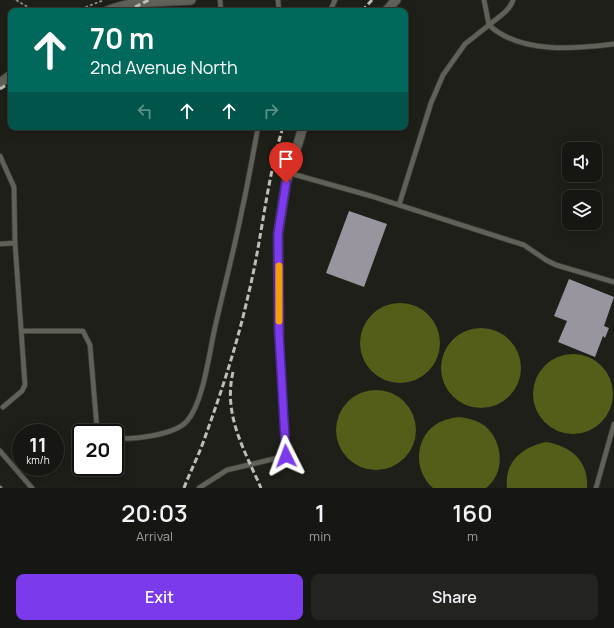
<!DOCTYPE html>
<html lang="en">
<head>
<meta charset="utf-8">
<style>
  body { margin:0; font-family:Manrope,sans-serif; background:#232420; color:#f1f3f6; height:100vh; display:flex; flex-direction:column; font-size:15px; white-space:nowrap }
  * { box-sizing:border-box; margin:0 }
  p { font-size:13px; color:#9e9f9f }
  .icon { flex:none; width:22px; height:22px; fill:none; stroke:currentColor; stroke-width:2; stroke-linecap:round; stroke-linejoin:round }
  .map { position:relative; height:488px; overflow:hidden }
  .sheet { display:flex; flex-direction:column; background:#161712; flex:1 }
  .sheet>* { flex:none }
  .top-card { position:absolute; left:8px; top:8px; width:400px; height:122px; border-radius:8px; box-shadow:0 2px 10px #0003,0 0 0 1px #353632; background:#00695c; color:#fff; overflow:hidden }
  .tools { position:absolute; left:562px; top:142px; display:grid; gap:8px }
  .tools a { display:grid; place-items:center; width:40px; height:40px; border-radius:8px; background:#161712; box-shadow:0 2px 10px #0003,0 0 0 1px #353632; font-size:20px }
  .speed { position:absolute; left:12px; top:424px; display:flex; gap:8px; font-size:20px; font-weight:700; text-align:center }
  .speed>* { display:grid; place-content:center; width:52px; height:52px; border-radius:50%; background:#161712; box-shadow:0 2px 10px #0003,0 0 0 1px #353632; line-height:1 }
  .speed small { font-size:10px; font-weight:400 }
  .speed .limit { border:2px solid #111; border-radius:6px; background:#fff; color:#111 }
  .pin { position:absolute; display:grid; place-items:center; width:34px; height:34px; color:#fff; margin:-41px -17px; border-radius:50% 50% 50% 0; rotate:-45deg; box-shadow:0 0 4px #0007 }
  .pin .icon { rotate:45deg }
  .me { position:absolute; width:44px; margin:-22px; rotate:357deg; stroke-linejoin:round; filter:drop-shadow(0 0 3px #0008) }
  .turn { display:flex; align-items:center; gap:14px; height:84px; padding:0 16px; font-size:18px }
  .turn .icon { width:52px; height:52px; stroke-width:2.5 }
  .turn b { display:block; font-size:28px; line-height:34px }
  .lanes { display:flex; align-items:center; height:38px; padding:0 16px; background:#0003; justify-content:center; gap:20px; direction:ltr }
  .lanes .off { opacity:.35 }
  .eta { display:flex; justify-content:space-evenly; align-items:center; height:68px; text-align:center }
  .eta b { font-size:24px; font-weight:600; line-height:28px }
  .cta { display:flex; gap:8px; margin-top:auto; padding:8px 16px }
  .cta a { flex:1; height:46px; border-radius:8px; background:#7c3aed; color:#fff; font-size:16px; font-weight:600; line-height:46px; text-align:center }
  .cta a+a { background:#232420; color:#f1f3f6 }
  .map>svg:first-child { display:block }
  .water { fill:#545e19 }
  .building { fill:#98959e }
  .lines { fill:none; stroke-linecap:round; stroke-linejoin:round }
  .service-casing { stroke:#3b3c37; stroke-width:6 }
  .minor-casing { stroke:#3b3c37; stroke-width:11 }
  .path { stroke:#84857f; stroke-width:2; stroke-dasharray:3 2; stroke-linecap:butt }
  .service { stroke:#606259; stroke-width:4.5 }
  .minor { stroke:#606259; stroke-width:9 }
  .rail { stroke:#bdbeb8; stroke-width:3; stroke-dasharray:6 3; stroke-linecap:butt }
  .route-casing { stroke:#51269a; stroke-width:10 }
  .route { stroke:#7c3aed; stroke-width:7 }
  .slow { stroke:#f59e0b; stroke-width:7 }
</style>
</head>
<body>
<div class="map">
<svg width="614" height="488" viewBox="0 0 614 488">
  <rect width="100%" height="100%" fill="#1e1f18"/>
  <!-- water -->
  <path class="water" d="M360 343a40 40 0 1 1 80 0a40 40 0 1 1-80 0Z
    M441 368a40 40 0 1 1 80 0a40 40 0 1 1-80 0Z
    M533 394a40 40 0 1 1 80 0a40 40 0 1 1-80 0Z
    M336 430a40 40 0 1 1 80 0a40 40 0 1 1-80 0Z
    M459 417C468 418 477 420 485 426 503 441 506 473 486 488H433C414 472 414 440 435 425 443 420 450 418 459 417Z
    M546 442C571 446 589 461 587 488H507C504 461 523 447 546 442Z"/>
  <!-- building -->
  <path class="building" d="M349 211 387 224 364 287 326 273Z
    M569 279 614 297 604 326 609 328 605 338 603 336 595 357 558 342 567 321 554 316Z"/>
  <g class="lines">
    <defs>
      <path id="service" d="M220 0 221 11
        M278 0 279 11
        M513 0C510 11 497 18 489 25 520 54 575 49 614 44
        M330 11 335 0
        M0 156 14 187 15 243 0 244
        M289 173 371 196 524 245 546 260 556 265 614 282
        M399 205 431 103 443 75 465 44 489 25 484 0
        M22 331H83L90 345 97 429 102 433
        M3 407 22 391 25 385 15 243
        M115 438C133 440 175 435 187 421 203 403 209 355 214 332 223 291 234 251 242 210 248 183 253 155 258 127
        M0 451 32 488
        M199 488 227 470 286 456 279 334
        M596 488 614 424"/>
      <path id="minor" d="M107 11C133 0 164 2 191 0
        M386 11 396 0
        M0 83 11 75
        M279 334 278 234 286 183 303 127"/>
    </defs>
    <!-- service casing -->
    <use href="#service" class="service-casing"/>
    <!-- minor casing -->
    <use href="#minor" class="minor-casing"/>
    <!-- path -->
    <path class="path" d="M16 0 33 10 47 11
      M76 11 104 0
      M0 486 2 488"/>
    <!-- service -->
    <use href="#service" class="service"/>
    <!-- minor -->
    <use href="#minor" class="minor"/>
    <!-- rail -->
    <path class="rail" d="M127 11 149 0
      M362 11 372 0
      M0 89 11 82
      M233 372C223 415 244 449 261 488
      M184 488C190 472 198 457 204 440 221 393 237 345 248 296 262 240 266 182 283 127"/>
  </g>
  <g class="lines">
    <defs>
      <path id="route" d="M286 183 278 234 279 334 286 456"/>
    </defs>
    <!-- route casing -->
    <use href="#route" class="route-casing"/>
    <!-- route -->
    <use href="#route" class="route"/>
    <!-- slow -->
    <path class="slow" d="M279 266V321"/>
  </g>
</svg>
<div class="tools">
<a><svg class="icon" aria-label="sound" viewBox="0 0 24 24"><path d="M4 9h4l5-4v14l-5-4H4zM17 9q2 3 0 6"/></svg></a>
<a><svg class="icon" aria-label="layers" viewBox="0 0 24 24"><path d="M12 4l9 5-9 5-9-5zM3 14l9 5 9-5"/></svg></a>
</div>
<div class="speed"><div>11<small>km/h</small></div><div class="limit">20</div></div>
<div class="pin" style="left:286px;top:183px;background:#d93025"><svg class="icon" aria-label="arrive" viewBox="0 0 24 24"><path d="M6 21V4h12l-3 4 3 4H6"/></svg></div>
<svg class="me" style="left:286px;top:456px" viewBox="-20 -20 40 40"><path d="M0-17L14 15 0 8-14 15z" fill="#7c3aed" stroke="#fff" stroke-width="4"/></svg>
<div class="top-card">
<div class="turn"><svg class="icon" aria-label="ahead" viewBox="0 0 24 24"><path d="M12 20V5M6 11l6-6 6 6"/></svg><div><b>70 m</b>2nd Avenue North</div></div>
<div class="lanes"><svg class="icon off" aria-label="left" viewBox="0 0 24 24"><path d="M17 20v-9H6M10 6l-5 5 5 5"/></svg><svg class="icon" aria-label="ahead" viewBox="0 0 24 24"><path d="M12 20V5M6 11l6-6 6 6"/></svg><svg class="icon" aria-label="ahead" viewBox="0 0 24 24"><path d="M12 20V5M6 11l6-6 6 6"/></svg><svg class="icon off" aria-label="right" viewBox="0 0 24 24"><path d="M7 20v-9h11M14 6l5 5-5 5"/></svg></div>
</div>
</div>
<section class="sheet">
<div class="eta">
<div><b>20:03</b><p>Arrival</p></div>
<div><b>1</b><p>min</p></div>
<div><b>160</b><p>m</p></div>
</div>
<div class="cta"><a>Exit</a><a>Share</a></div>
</section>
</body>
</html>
